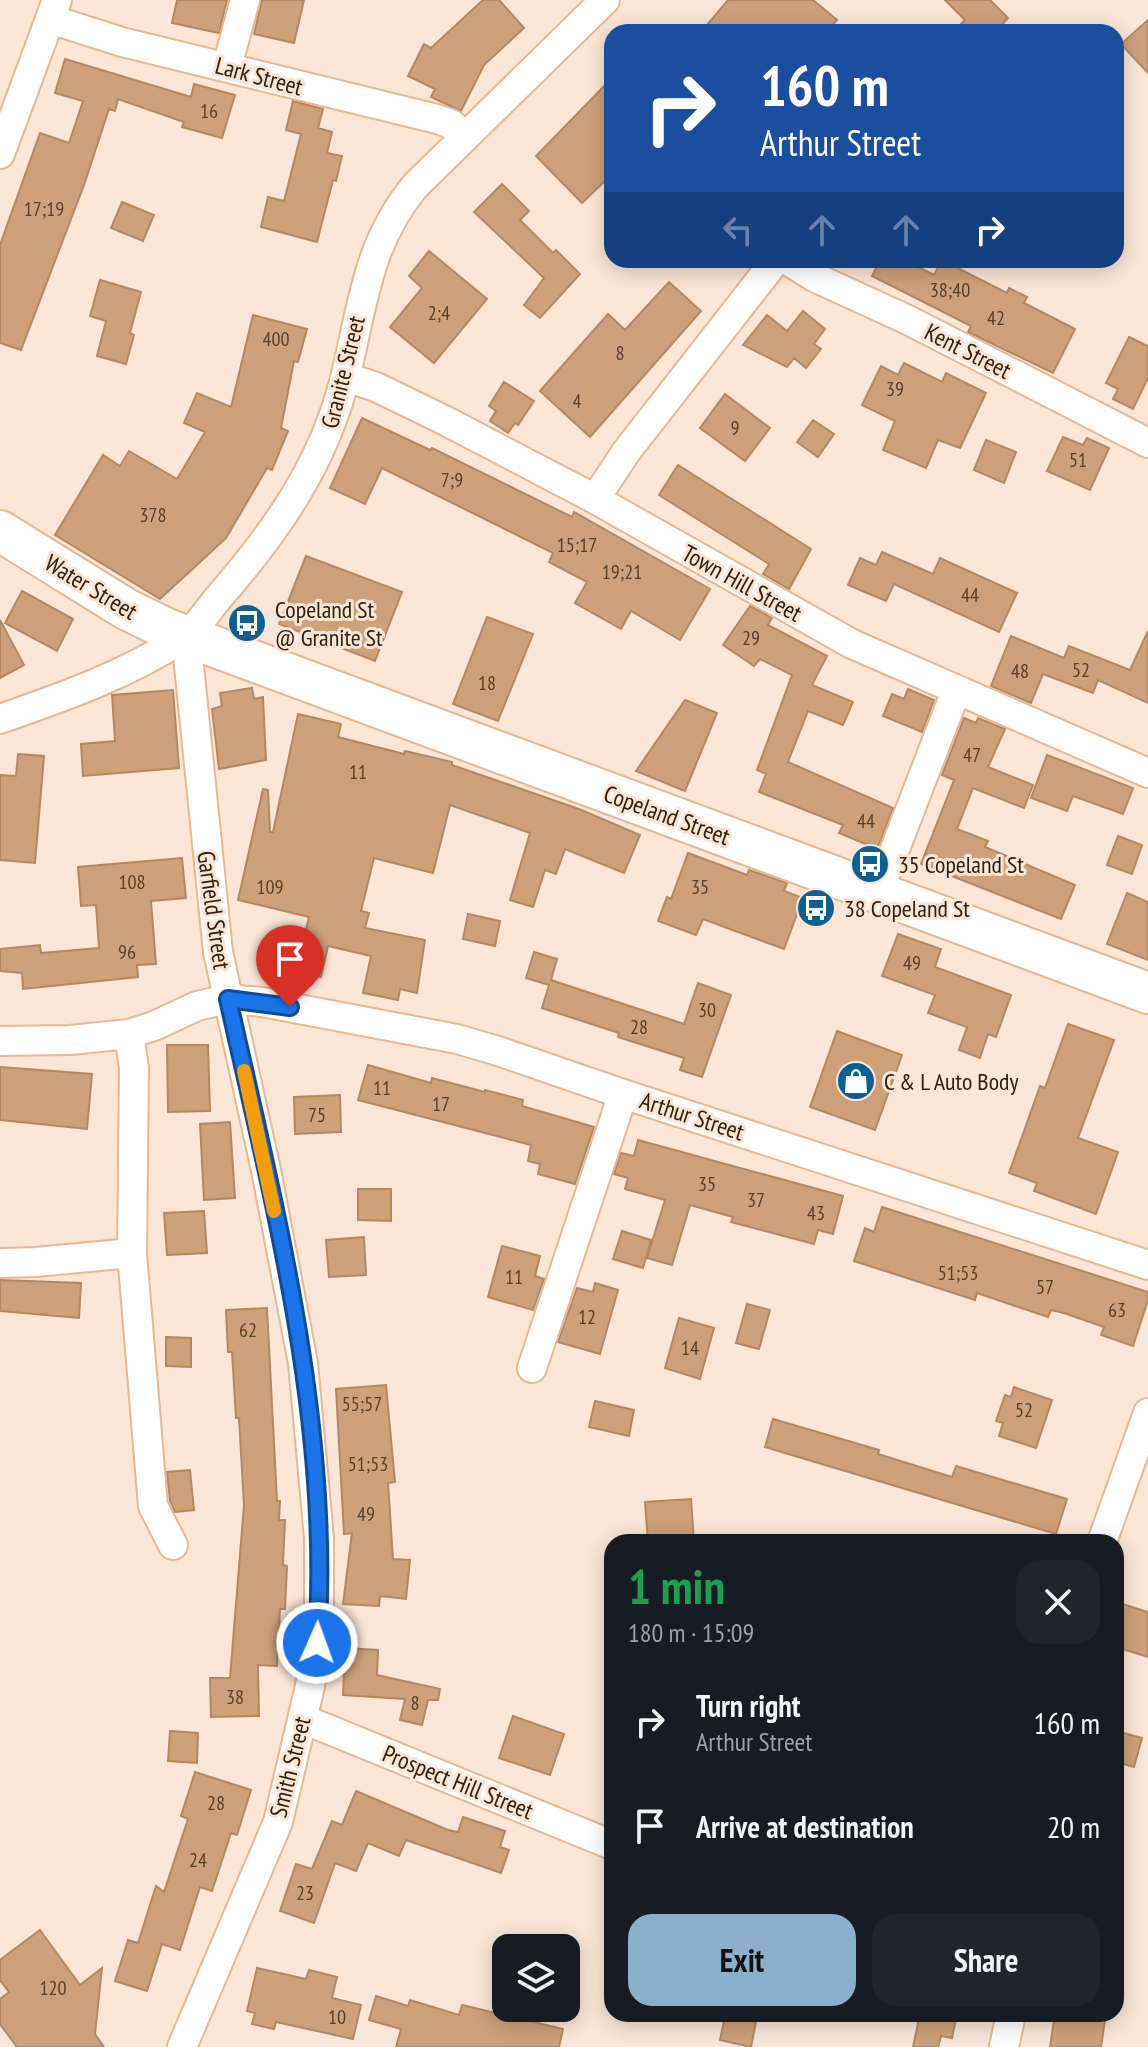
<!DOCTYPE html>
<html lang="en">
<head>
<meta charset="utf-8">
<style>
  body { margin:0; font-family:"PT Sans Narrow",sans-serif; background:#20242c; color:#f1f3f6; height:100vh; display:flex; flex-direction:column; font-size:30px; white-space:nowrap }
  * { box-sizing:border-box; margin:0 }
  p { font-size:26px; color:#9ea1a6 }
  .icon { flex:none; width:44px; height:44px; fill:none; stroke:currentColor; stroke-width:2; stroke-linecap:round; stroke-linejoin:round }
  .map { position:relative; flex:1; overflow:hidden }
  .side { position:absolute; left:604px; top:1534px; width:520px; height:488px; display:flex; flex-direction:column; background:#171b24; border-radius:24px; box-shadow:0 4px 20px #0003 }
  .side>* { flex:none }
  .hud { position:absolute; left:604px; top:24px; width:520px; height:244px; border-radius:24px; box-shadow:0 4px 20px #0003; background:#1a4fa0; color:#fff; overflow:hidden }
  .fabs { position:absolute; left:492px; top:1934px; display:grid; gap:16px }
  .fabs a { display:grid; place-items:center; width:88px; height:88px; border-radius:16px; background:#171b24; box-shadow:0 4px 20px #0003; font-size:40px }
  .pin { position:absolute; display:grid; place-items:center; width:68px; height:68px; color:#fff; margin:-82px -34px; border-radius:50% 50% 50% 0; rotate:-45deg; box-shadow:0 0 8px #0007 }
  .pin .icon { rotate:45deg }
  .me { position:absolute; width:88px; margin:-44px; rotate:2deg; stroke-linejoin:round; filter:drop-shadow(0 0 6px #0008) }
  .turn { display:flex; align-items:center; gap:28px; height:168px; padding:0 24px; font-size:36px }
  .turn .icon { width:104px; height:104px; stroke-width:2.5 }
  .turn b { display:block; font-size:56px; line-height:68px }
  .lanes { display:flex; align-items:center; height:76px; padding:0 24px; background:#0003; justify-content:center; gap:40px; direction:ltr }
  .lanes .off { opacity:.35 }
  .round { display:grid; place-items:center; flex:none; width:84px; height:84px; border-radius:24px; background:#20242c }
  .headline { display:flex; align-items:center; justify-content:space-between; height:136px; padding:0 24px }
  h1 { font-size:48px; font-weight:600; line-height:60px; color:#1e9e55 }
  .action { display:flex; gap:16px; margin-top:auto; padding:16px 24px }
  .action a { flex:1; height:92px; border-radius:24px; background:#8cb0c9; color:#111; font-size:32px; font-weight:600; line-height:92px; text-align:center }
  .action a+a { background:#20242c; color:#f1f3f6 }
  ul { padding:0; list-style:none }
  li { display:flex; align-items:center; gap:24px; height:104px; padding:0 24px }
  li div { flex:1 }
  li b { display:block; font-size:30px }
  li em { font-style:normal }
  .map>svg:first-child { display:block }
  .building { fill:#cda17a; stroke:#b38962; stroke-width:2 }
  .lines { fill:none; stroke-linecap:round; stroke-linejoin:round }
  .street-casing { stroke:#e5b991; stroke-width:32 }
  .secondary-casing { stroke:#e5b991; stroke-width:44 }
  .street { stroke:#fff; stroke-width:28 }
  .secondary { stroke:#fff; stroke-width:40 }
  .route-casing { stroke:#114b97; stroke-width:20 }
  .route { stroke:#1a73e8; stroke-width:14 }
  .slow { stroke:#f59e0b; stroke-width:14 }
  .labels { text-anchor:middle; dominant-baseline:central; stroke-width:6; stroke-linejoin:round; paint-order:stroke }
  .number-label { font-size:20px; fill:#57402a }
  .street-label { font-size:24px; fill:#302010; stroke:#f9e6d6 }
  .poi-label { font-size:24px; fill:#302010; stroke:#f9e6d6; text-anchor:start }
</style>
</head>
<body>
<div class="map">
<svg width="1148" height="2047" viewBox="0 0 1148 2047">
  <rect width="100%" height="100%" fill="#f9e6d6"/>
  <!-- building -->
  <path class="building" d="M177 0H227L219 33 172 23Z
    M262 0H304L294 43 254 34Z
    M483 0H499L524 28 484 65 461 111 431 97 435 89 408 76 424 44 431 48Z
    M728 0H813L837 20 827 32H701Z
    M945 0H990L1008 18 995 32H953L965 20Z
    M1148 20V73L1121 44Z
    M65 59 191 97 194 84 235 95 222 138 182 127 184 122 118 99 115 111 109 109 84 185 21 350 0 343V245L40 133 69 143 83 101 55 93Z
    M612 78V174L582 203 536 156Z
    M293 101 323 109 318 128 332 132 327 153 342 156 336 181 333 180 317 242 261 227 268 197 284 201 301 134 286 130Z
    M502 184 529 211 520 220 553 253 556 250 580 274 540 318 524 305 544 278 474 212Z
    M122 202 154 215 143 241 111 228Z
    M429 251 487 299 434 363 390 327 422 288 409 276Z
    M880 260H904L934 275 942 260 1007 293 1009 288 1027 297 1024 303 1075 329 1053 373 968 332 971 326 872 276Z
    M100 280 141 292 130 333 134 335 126 364 97 356 106 321 90 316Z
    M669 282 701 311 590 437 540 391 608 314 625 330Z
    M803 311 825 329 814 344 821 349 806 368 794 358 787 367 743 345 767 315 787 331Z
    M253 315 307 329 298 362 294 361 281 428 288 431 272 470 267 468 226 538 160 599 55 535 103 455 120 466 129 451 177 479 205 432 184 423 197 393 231 407Z
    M1129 337 1148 346V378L1133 409 1113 399 1118 389 1106 383Z
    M904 363 942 382 946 373 986 393 960 448 938 440 926 468 883 450 895 421 862 405 881 366 898 375Z
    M504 382 534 401 518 425 515 423 508 433 490 421 496 411 489 406Z
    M725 394 770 428 745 461 700 428Z
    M362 418 430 450 432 448 572 517 574 512 710 589 680 640 631 611 621 629 575 603 587 582 549 562 553 553 382 468 365 504 330 488Z
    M813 420 834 434 818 457 797 442Z
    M1063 437 1083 445 1087 438 1109 448 1090 490 1047 471Z
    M986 440 1016 452 1004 483 974 470Z
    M678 465 811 549 789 589 763 574 769 564 659 495Z
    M882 552 933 574 940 558 1017 593 999 632 894 584 886 601 848 585 860 558 876 565Z
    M306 556 402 592 375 661 279 624Z
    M22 591 73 619 57 651 5 623Z
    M750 606 772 618 768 625 827 656 812 685 853 702 843 725 808 711 788 762 893 808 877 849 839 833 843 825 759 792 766 774 757 770 792 675 760 659 754 666 723 645Z
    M487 617 533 634 498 721 453 704Z
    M0 620 24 665 0 678Z
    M1148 631V703L1098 680 1093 693 1043 674 1031 703 991 686 1011 636 1064 658 1069 646 1130 670Z
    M252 688 254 699 263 697 266 760 219 769 212 709 222 706 220 693Z
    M908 689 934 700 922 732 883 716 892 694 904 699Z
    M173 690 179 768 83 776 81 744 115 741 112 695Z
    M685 700 717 713 685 791 636 771Z
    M298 714 341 724 338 737 404 754 405 751 452 762V765L579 809 640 835 624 873 565 849 556 874 545 870 533 907 510 900 530 833 450 805 433 873 374 858 361 911 369 913 365 928 425 940 417 993 400 989 398 1000 363 993 371 956 328 946 321 977 296 971 309 917 238 900 263 789 268 790 270 832H273Z
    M964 718 976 723 978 718 1005 729 988 767 1033 785 1024 808 973 788 957 829 988 841 985 847 1075 885 1061 919 921 864 954 780 942 775Z
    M18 754 44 756 35 863 0 860V775L16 776Z
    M1047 755 1133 788 1123 814 1073 796 1067 811 1031 798Z
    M1118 836 1142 845 1132 874 1107 865Z
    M688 853 747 875 749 870 787 883 784 891 803 898 784 949 703 919 696 935 658 921 667 897 671 899Z
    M182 858 186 898 151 901 156 964 137 965 138 977 23 989 22 973 0 971V949L40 945 41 953 99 948 96 905 81 906 78 867Z
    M1127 893 1148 902V960L1107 944Z
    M468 914 500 921 495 946 463 939Z
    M898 934 941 949 935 967 1011 995 996 1037 988 1034 980 1058 959 1050 967 1027 928 1013 935 995 882 976Z
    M534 952 557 959 551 980 684 1024 698 983 731 995 702 1077 680 1070 684 1058 618 1037 619 1033 542 1008 549 985 526 978Z
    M1068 1024 1114 1040 1078 1138 1118 1152 1096 1214 1034 1191 1037 1183 1009 1173 1040 1086 1045 1088Z
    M837 1031 902 1055 875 1130 810 1107Z
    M167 1045H208L210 1111 168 1112Z
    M368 1065 431 1083 432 1078 485 1092V1090L523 1100 522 1106 594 1127 575 1184 538 1174 540 1164 528 1161 531 1145 358 1100Z
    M0 1067 92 1074 87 1129 0 1120Z
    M340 1095 341 1132 295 1134 294 1097Z
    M230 1122 235 1198 204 1200 200 1124Z
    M638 1140 843 1196 833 1234 818 1230 814 1244 731 1222 733 1217 690 1205 672 1265 647 1258 665 1200 625 1189 628 1178 614 1174 621 1153 634 1156Z
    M358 1189H391V1221L358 1220Z
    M882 1207 1148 1292V1300L1133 1346 1101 1335 1104 1327 1064 1313 1051 1310 1048 1317 977 1293 975 1300 854 1261 865 1228 874 1232Z
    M204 1211 207 1253 167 1255 164 1213Z
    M622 1231 651 1240 643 1268 613 1259Z
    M364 1237 366 1275 329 1277 326 1240Z
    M502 1246 540 1256 535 1276 544 1279 533 1310 488 1297Z
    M0 1280 81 1283 79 1318 0 1311Z
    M595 1283 618 1290 600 1354 558 1342 577 1288 593 1292Z
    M747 1304 770 1310 759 1349 736 1343Z
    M267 1308 277 1501H280L279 1520H285L283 1565 287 1566 285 1609H280L277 1666 258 1665 259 1716 211 1717 210 1678H230L244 1505 239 1418H236L232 1352H228L226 1310Z
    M679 1318 714 1328 700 1379 665 1368Z
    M166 1337 191 1338V1367L166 1366Z
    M386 1385 395 1482 388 1483 393 1559 410 1560 406 1599 380 1596 379 1606 343 1604 352 1533 344 1534 336 1389Z
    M1014 1387 1052 1400 1036 1448 999 1436 1003 1423 996 1421 1005 1395 1011 1397Z
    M595 1401 634 1410 629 1436 589 1427Z
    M773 1419 879 1450 878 1454 952 1477 956 1466 1067 1499 1056 1534 765 1447Z
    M190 1470 194 1510 175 1512 170 1501 167 1472Z
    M691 1499 694 1542H648L645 1502Z
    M1116 1602 1148 1612V1657L1116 1647Z
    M345 1648 378 1650 377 1675 440 1689 438 1700H428L422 1725 400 1720 405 1699 343 1695Z
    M513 1716 564 1734 550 1775 499 1758Z
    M170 1731 198 1733 197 1763 168 1761Z
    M1116 1731 1142 1738 1134 1767 1116 1762Z
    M195 1772 251 1790 237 1835 231 1833 212 1891 200 1887 180 1950 162 1944 147 1991 115 1981 128 1940 138 1943 156 1886 164 1892 188 1819 181 1816Z
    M356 1791 448 1830 458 1832 463 1817 505 1831 500 1847 509 1850 501 1873 406 1840 399 1856 368 1843 356 1871 335 1863 314 1923 280 1911 296 1864 312 1869 332 1821 342 1825Z
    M40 1930 80 1985 102 1968 95 2034 104 2047H17L0 2024V1999L9 1992 0 1980V1960Z
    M257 1968 306 1979 309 1970 337 1977 332 1998 361 2005 353 2039 276 2022 274 2029 252 2024 255 2013 247 2011Z
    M376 1996 408 2006 410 2000 459 2015 462 2005 563 2029 559 2047H396L401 2029 369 2020Z
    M920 2014H957L952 2038 941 2036 938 2047H913Z
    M1055 2014H1106L1101 2047H1050Z
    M725 2016 756 2022 751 2047 720 2040Z"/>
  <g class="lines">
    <defs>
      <path id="street" d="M50 19 122 42 437 119 451 124 465 136
        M227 67 245 0
        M0 154 57 0
        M787 260 814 277 908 320 1148 443
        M346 377 376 387 446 421 595 499 852 644 1148 773
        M595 499 626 452 776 260
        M0 719C63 697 126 675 183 638 197 628 208 610 219 597 276 532 324 463 345 378 363 306 366 246 415 186L605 0
        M878 893 956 691
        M129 1034 134 1068 132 1253 153 1506 173 1545
        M0 1041 70 1040 129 1034 154 1026 197 1006 228 999 262 1002 457 1039 498 1051 623 1094 1148 1265
        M0 1263 36 1262 132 1253
        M532 1368 623 1094
        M1102 1542 1148 1413
        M303 1719 612 1845
        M182 2047 278 1822 310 1686 319 1623V1538L303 1363 266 1170 218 952 186 636
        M1004 2047 1011 2014"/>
      <path id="secondary" d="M0 531 126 609 167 629 1148 993"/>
    </defs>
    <!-- street casing -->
    <use href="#street" class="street-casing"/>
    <!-- secondary casing -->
    <use href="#secondary" class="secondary-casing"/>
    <!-- street -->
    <use href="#street" class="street"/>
    <!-- secondary -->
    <use href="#secondary" class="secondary"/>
  </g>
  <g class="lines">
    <defs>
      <path id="route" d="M290 1007 228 999C275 1209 332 1426 317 1643"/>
    </defs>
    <!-- route casing -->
    <use href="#route" class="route-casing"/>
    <!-- route -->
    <use href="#route" class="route"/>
    <!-- slow -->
    <path class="slow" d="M244 1071 274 1211"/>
  </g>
  <!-- icons -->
  <defs>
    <symbol id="bus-disc" viewBox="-11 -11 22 22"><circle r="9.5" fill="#105f92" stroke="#f9e6d6"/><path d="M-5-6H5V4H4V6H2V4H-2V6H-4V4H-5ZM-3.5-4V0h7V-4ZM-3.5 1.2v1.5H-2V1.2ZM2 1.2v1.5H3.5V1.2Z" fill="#fff"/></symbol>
    <symbol id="shop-disc" viewBox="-11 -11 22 22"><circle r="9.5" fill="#105f92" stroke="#f9e6d6"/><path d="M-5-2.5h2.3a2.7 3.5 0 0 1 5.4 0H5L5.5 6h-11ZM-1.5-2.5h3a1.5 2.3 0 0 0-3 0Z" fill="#fff"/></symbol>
  </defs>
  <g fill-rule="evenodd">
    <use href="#bus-disc" x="225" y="601" width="44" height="44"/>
    <use href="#bus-disc" x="848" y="842" width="44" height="44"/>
    <use href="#bus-disc" x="794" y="886" width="44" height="44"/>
    <use href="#shop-disc" x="834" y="1059" width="44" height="44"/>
  </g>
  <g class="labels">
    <!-- number labels -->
    <g class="number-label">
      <text x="209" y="111">16</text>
      <text x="44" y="209">17;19</text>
      <text x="950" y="290">38;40</text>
      <text x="439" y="313">2;4</text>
      <text x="996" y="318">42</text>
      <text x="276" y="339">400</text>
      <text x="620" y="353">8</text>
      <text x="895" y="389">39</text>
      <text x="577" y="401">4</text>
      <text x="735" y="428">9</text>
      <text x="1078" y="460">51</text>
      <text x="452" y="480">7;9</text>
      <text x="153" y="515">378</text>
      <text x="577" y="545">15;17</text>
      <text x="622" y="572">19;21</text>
      <text x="970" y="595">44</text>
      <text x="751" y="638">29</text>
      <text x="1081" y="670">52</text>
      <text x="1020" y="671">48</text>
      <text x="487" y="683">18</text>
      <text x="972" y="755">47</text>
      <text x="358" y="772">11</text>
      <text x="866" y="821">44</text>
      <text x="132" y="882">108</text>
      <text x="270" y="887">109</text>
      <text x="700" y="887">35</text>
      <text x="127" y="952">96</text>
      <text x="912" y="963">49</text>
      <text x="707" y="1010">30</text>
      <text x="639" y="1027">28</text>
      <text x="382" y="1088">11</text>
      <text x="441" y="1104">17</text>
      <text x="317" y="1115">75</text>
      <text x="707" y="1184">35</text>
      <text x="756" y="1200">37</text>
      <text x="816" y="1213">43</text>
      <text x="958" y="1273">51;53</text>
      <text x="514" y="1277">11</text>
      <text x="1045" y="1287">57</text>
      <text x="1117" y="1310">63</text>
      <text x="587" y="1317">12</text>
      <text x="248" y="1330">62</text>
      <text x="690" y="1348">14</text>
      <text x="362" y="1404">55;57</text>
      <text x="1024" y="1410">52</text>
      <text x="368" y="1464">51;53</text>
      <text x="366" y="1514">49</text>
      <text x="235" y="1697">38</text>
      <text x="415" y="1703">8</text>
      <text x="216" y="1803">28</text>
      <text x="198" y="1860">24</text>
      <text x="305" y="1893">23</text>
      <text x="53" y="1988">120</text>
      <text x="337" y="2017">10</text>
    </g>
    <!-- street labels -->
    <g class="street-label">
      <text transform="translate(259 76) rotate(15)">Lark Street</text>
      <text transform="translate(968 351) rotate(27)">Kent Street</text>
      <text transform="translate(343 372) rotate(-76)">Granite Street</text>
      <text transform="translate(742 583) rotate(29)">Town Hill Street</text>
      <text transform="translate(91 587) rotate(31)">Water Street</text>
      <text transform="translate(667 815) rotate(20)">Copeland Street</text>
      <text transform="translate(214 910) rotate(82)">Garfield Street</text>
      <text transform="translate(692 1116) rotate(18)">Arthur Street</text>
      <text transform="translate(290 1767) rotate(-76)">Smith Street</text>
      <text transform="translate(458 1782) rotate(22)">Prospect Hill Street</text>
    </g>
    <!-- poi labels -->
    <g class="poi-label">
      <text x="275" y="609">Copeland St<tspan x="275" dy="28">@ Granite St</tspan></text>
      <text x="898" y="864">35 Copeland St</text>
      <text x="844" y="908">38 Copeland St</text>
      <text x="884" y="1081">C &amp; L Auto Body</text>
    </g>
  </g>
</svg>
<div class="fabs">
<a><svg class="icon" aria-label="layers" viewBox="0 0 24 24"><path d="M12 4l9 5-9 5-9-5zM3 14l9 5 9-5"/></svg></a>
</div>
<div class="pin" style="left:290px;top:1007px;background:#d93025"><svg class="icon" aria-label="arrive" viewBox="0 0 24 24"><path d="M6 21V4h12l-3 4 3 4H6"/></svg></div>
<svg class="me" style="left:317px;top:1643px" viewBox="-20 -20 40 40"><circle r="17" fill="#1a73e8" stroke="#fff" stroke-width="3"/><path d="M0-11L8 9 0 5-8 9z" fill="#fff"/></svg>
<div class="hud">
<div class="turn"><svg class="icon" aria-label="right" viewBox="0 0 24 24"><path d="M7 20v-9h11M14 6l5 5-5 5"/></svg><div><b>160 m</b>Arthur Street</div></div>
<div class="lanes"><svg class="icon off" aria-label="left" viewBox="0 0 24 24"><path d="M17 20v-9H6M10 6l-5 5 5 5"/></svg><svg class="icon off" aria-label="ahead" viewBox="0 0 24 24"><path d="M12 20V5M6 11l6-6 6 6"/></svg><svg class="icon off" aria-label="ahead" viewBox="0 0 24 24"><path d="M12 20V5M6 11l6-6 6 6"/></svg><svg class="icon" aria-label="right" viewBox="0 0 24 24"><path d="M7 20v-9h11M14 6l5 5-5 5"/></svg></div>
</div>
<section class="side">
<div class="headline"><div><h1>1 min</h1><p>180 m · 15:09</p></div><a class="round"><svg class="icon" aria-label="close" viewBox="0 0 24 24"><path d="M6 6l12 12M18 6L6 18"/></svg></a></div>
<ul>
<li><svg class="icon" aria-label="right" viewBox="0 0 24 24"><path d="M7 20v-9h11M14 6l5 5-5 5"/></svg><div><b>Turn right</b><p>Arthur Street</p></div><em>160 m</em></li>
<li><svg class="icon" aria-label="arrive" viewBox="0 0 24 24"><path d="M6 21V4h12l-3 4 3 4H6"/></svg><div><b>Arrive at destination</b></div><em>20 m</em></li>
</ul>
<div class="action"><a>Exit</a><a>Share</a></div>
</section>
</div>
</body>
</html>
